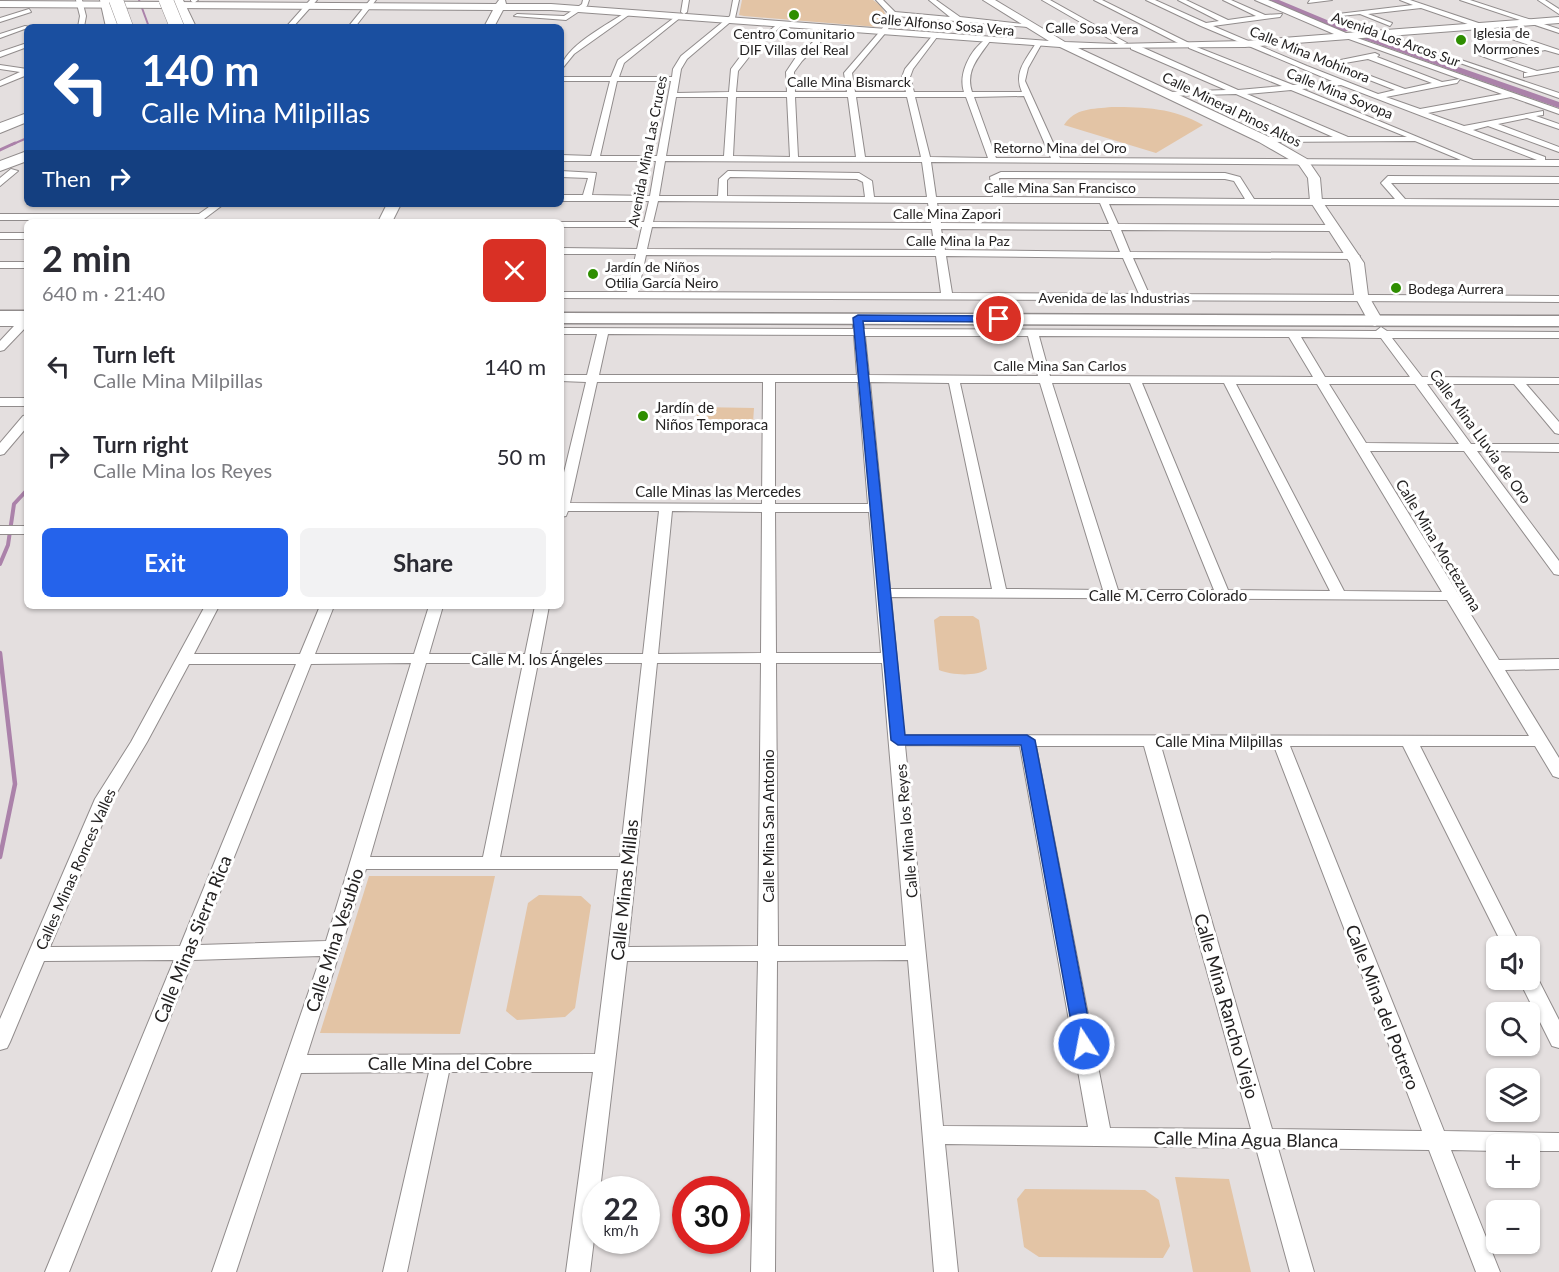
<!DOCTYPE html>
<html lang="en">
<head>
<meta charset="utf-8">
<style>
  body { margin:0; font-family:Lato,sans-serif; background:#f2f2f3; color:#2b2b33; height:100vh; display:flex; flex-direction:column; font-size:22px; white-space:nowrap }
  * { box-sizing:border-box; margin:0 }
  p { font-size:20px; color:#7c7c81 }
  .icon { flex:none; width:33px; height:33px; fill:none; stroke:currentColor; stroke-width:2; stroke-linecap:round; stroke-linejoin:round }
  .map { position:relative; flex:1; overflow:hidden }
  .drawer { position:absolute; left:24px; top:219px; width:540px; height:390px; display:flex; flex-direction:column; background:#fff; border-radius:9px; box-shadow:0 2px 4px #0004 }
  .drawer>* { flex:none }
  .banner { position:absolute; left:24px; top:24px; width:540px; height:183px; border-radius:9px; box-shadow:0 2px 4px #0004; background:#1a4fa0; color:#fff; overflow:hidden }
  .controls { position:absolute; left:1486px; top:936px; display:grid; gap:12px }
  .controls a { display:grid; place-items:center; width:54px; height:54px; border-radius:9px; background:#fff; box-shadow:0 2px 4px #0004; font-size:30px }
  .speed { position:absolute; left:582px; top:1176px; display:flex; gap:12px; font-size:30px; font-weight:700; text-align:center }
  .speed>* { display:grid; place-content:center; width:78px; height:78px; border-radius:50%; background:#fff; box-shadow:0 2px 4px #0004; line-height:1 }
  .speed small { font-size:15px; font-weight:400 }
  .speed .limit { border:9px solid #d22; background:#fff; color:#111 }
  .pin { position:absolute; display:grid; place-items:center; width:51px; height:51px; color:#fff; margin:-26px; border:3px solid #fff; border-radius:50%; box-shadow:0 2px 6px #0007 }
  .me { position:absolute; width:66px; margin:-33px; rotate:349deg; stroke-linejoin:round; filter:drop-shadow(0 0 4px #0008) }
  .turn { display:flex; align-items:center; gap:21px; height:126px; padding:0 18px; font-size:27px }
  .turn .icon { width:78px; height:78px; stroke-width:2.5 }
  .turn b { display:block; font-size:42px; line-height:51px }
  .then { display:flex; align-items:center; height:57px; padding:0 18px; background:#0003; gap:12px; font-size:22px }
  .round { display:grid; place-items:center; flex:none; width:63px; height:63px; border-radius:9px; background:#f2f2f3 }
  .headline { display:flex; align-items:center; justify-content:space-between; height:102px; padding:0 18px }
  h1 { font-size:36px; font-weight:700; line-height:45px }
  .primary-button { display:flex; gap:12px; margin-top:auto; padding:12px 18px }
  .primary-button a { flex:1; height:69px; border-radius:9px; background:#2563eb; color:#fff; font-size:24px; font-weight:700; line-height:69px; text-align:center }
  .primary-button a+a { background:#f2f2f3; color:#2b2b33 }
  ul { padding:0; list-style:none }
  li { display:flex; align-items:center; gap:18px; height:90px; padding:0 18px }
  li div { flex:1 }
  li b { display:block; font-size:22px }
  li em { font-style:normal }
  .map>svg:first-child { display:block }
  .green { fill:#e3c4a5 }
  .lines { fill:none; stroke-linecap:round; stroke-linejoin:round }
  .stream-far3 { stroke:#ab82aa; stroke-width:2 }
  .stream-far2 { stroke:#ab82aa; stroke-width:3 }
  .stream-far1 { stroke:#ab82aa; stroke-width:4 }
  .stream { stroke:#ab82aa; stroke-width:4.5 }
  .canal { fill:#ab82aa; fill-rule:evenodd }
  .street-casing { stroke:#918c8c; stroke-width:2 }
  .secondary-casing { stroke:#918c8c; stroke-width:2 }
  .primary-casing { stroke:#918c8c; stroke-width:3 }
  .highway-casing { stroke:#918c8c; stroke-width:2 }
  .street { fill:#fff; fill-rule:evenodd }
  .secondary { fill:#fff; fill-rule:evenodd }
  .primary { fill:#fff; fill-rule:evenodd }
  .highway { fill:#fff; fill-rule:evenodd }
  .highway-bridge-casing { stroke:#918c8c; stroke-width:15; stroke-linecap:butt }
  .highway-bridge { stroke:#fff; stroke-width:14 }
  .route { fill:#2563eb; stroke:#184099; stroke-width:1.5 }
  .poi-dot { fill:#2f8e01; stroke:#fff; stroke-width:2 }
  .labels { text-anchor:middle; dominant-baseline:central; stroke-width:6; stroke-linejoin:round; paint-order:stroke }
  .far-street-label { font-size:14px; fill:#242222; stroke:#fff }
  .far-poi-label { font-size:14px; fill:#242222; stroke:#fff; text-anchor:start }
  .poi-label { font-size:15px; fill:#242222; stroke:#fff; text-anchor:start }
  .street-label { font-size:15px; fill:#242222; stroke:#fff }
  .near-street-label { font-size:18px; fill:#242222; stroke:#fff }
</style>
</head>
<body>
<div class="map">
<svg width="1559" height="1272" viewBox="0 0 1559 1272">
  <rect width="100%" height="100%" fill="#e4dfdf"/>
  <!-- green -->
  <path class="green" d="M742 0H873L881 6 887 17 881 26 877 27 744 16 739 15Z
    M1112 107C1145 107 1173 108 1203 125L1156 153 1064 125C1075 108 1092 109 1112 107Z
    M698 407 754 408 753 423H696Z
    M940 616H973L979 620 987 669C976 677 951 675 939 670L934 620Z
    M369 876H495L460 1034 320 1033Z
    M539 895 581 896 591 905 575 1008 565 1017 517 1020 506 1011 528 903Z
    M1175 1177 1229 1179 1251 1272H1193Z
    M1025 1189 1145 1190 1159 1200 1170 1246 1163 1258 1039 1257 1024 1247 1017 1199Z"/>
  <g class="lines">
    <!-- stream-far3 -->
    <path class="stream-far3" d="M139 0 149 27
      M11 145 27 138"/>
    <!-- stream-far2 -->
    <path class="stream-far2" d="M0 150 15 143"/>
    <!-- stream-far1 -->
    <path class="stream-far1" d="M0 564 8 545 14 504 27 490"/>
    <!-- stream -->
    <path class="stream" d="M0 653 15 784 0 857"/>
    <!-- canal -->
    <path class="canal" d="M1269 0H1279L1351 30 1344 32Z
      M1366 35 1559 102V108L1363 39Z"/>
    <defs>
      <path id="street" d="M76 0H82L86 16 84 27H78L80 16Z
        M198 0 194 3 191 1V0Z
        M310 0H317L293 27H286Z
        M370 0H376L355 27H348Z
        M583 0H589L587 6 566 20 514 16 517 14 564 16 582 4Z
        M683 0H689L687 12 684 14 681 12Z
        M733 0H739L735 18 687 59 681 69 677 93 729 92 731 69 743 53 780 22 782 25 749 57 738 71 736 92H787L786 72 796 57 830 27 832 30 802 61 794 72 795 92H847L844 73 882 29 889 14 876 0H883L895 12 950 17 929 0H936L960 17 1031 25 1028 27 895 16 887 31 852 73 855 92H906L902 77 905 69 933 35 937 37 913 69 910 77 914 92H964C958 74 970 50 986 39L990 41C978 58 965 71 972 92H1022C1013 72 1026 60 1036 43H1042L1028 68 1025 81 1060 158 1461 160 1415 141 1263 142 1260 141V137H1333L1236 94 1166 96 1165 94 1169 92 1226 90 1131 49V45H1137L1238 90 1282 86 1189 48V44L1293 85 1332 81 1201 26 1146 0H1155L1206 23 1219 21 1178 0H1186L1228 20 1256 16 1223 0H1231L1265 15 1282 14 1280 17 1213 26 1307 66 1378 94 1395 90 1326 63 1375 53 1379 55 1377 57 1442 82 1460 79 1457 83 1386 97 1420 109 1502 94 1346 38V34L1559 109V114L1511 97 1428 113 1464 126 1543 111V115L1536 116 1559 124V129L1527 118 1498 124 1559 147V152L1488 126 1473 130 1545 157V160H1559V166L931 162 936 197H993L990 177 1001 172 1225 173 1240 177 1254 199H1395L1381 183 1388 176 1559 177V183H1391L1405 199 1559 200V206L1109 204 1118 224 1333 225 1338 228 1333 231 1121 230 1130 252 1355 253 1360 256 1355 259 1133 258 1149 294 1559 296V302L561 298V292H627L636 254H561V248L637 249 642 227H561V222H558H644L649 201H561V195H583L588 178 561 177V171L596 173 592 195 650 196 656 161H561V155L591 156 610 81H561V77H611L618 60 679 14 681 17 624 63 619 77H672L673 69 681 56 730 16ZM1368 59 1432 83 1405 89 1339 64ZM617 81H671L657 156H600ZM1341 85 1537 160H1473L1302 89ZM1291 90 1407 137H1348L1247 94ZM1024 96 1051 158H996L974 97ZM676 97H728L724 156H666ZM736 97H787L790 157 733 156ZM795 97H848L856 157H798ZM856 97H907L921 157H865ZM915 97H966L988 158 930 157ZM665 161 922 162 927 197H874L872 181 859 173 728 171 719 179 718 196H659ZM730 177 857 179 863 182 865 197 727 196V180ZM999 178 1225 179 1234 181 1245 199 1002 197ZM658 201 928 203 931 223 653 222ZM937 203H1100L1109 224 941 223ZM652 227 932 229 935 250 647 249ZM941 229 1111 230 1120 252 945 250ZM646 255 936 256 941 293 638 292ZM946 256 1123 258 1139 294 952 293Z
        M1042 0H1050L1127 43 1120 45Z
        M1094 0H1102L1189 43 1182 45Z
        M1310 0H1332L1308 3Z
        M1400 0H1410L1559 50V54L1545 50 1502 59 1537 71 1559 67V71L1524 77V73H1528L1479 55 1483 53 1494 56 1538 48 1421 8 1368 14 1392 23 1390 26 1360 14 1341 16 1338 14 1413 5Z
        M1460 0H1470L1559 29V33Z
        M1538 0H1545L1559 9V14Z
        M29 9 31 12 0 22V18Z
        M628 11 633 12 574 54 561 70C561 48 610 23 628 11Z
        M25 26 30 27 0 38V34Z
        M1378 32 1559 93V98L1378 34Z
        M27 43V47L0 57V52Z
        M0 65 27 69V75L0 86V81L20 72 0 69Z
        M11 169 18 171 0 186V178Z
        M213 204H224L200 222H189L191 220H0V214H199Z
        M0 233H27V239H0Z
        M0 262H27V268H0Z
        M27 316V326L4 350 0 351V341L14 326H0V320H20Z
        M858 318 863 321 864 329 1376 331 1381 327 1387 331 1559 332V338H1392L1422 377 1559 378V384H1526L1559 422V434L1555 433 1514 384H1427L1471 444H1559V452L1477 451 1559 561V575L1554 574 1464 451H1370L1499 660 1559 659V669L1505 670 1559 758V778L1553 776 1535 746H1420L1521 946H1503L1403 746H1290L1444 1131 1559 1133V1151H1530V1144H1497V1151L1451 1150 1500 1272H1476L1429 1150 1278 1148 1314 1272H1290L1256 1148 945 1144 958 1272H934L908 960 777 961 775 1272H751L758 961H627L600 1190H596V1223L590 1272H566L593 1072H449L407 1272H383L429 1072 301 1073 236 1272H212L321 956 193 960 69 1272H45L174 960 44 961 10 1042 7 1048 0 1050V1019L95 799 131 742 205 606H219L194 654H300L320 606H334L315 654H414L429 606H443L429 654H525L535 606H549L540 654H643L659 511H568L566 516 561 517V485L586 382 561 381V375H587L597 334H561V328L853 329V321ZM608 334 854 335 857 375H599ZM865 336H1028L1038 376 869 375ZM1039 336 1289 337 1313 377 1050 376ZM1301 337 1381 338 1410 377H1325ZM597 382H763L762 504 570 503ZM775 382H858L868 504H775ZM870 382 949 383 992 589H890ZM960 383H1040L1103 590 1006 589ZM1052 383H1130L1214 590H1118ZM1142 383H1224L1330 591 1228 590ZM1236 384H1317L1442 592 1344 591ZM1329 384H1415L1459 444 1366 443ZM672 511 762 512 761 653 658 654ZM775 512H869L881 653H776ZM891 597 1447 600 1529 736 904 735ZM411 663 326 941 199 945 311 664ZM426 663H523L483 857H370ZM538 663H642L620 857H500ZM657 663H761L758 946 628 947ZM776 663H882L906 946H778ZM189 664H296L180 946 50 947 113 799 147 742ZM905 745 1020 746 1088 1127 943 1126ZM1036 746H1144L1251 1129 1110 1128ZM1161 746H1274L1422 1131 1272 1129ZM366 869H618L595 1054 307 1055Z
        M0 398H27V406H0Z
        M27 415V427L4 454 0 455V443L23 416Z
        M0 526H27V534H0Z
        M1530 973 1536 975 1559 1020V1048L1552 1046 1519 980H1530Z"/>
      <path id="secondary" d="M499 0H505L506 4H551L1049 41 983 0H995L1065 42 1116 44 1245 41 1334 34 1255 0H1268L1346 33 1559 17V23L1245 47 1078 48 1267 136 1307 159 1320 178 1322 201 1364 263 1368 295 1383 321 1375 326 1370 324 1354 295 1350 263 1310 201 1308 178 1299 165 1259 142 1060 47 551 10H503L494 27H484L493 10 0 7V1L496 4Z
        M387 204H401L392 222H378Z"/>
      <path id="primary" d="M0 311H27V321H0Z
        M561 313 1559 316V326L561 323Z"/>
      <path id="highway" d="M100 0H112L118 27H106Z
        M171 0H183L196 27H184Z
        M27 113V122L0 133V123Z
        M27 151V161L0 171V161Z"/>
    </defs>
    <!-- street casing -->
    <use href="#street" class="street-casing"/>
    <!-- secondary casing -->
    <use href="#secondary" class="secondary-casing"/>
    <!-- primary casing -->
    <use href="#primary" class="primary-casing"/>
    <!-- highway casing -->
    <use href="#highway" class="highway-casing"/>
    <!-- street -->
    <use href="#street" class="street"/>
    <!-- secondary -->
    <use href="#secondary" class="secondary"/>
    <!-- primary -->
    <use href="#primary" class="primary"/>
    <!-- highway -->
    <use href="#highway" class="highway"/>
    <defs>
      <path id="highway-bridge" d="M116 0 126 27
        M166 0 177 27"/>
    </defs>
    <!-- highway-bridge casing -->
    <use href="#highway-bridge" class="highway-bridge-casing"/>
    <!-- highway-bridge -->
    <use href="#highway-bridge" class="highway-bridge"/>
  </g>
  <!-- route -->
  <path class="route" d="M858 315 999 316 1004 319 999 322 863 321 905 735H1027L1035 740 1093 1044 1090 1049 1084 1051 1077 1049 1075 1044 1021 745H898L891 740 853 318Z"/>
  <!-- markers -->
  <g class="poi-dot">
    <circle cx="794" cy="15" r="6"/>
    <circle cx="1461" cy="40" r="6"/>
    <circle cx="593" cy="274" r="6"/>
    <circle cx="1396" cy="288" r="6"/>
    <circle cx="643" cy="416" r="6"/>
  </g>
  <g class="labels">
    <!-- far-street labels -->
    <g class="far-street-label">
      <text transform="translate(943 24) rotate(5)">Calle Alfonso Sosa Vera</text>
      <text transform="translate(1092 28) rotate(1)">Calle Sosa Vera</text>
      <text transform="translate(1396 39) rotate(20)">Avenida Los Arcos Sur</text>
      <text transform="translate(1310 54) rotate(22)">Calle Mina Mohinora</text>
      <text x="849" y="81">Calle Mina Bismarck</text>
      <text transform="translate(1340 93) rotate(22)">Calle Mina Soyopa</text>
      <text transform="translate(1232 109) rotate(26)">Calle Mineral Pinos Altos</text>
      <text x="1060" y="147">Retorno Mina del Oro</text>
      <text transform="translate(647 151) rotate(-79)">Avenida Mina Las Cruces</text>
      <text x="1060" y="187">Calle Mina San Francisco</text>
      <text x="947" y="213">Calle Mina Zapori</text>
      <text x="958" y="240">Calle Mina la Paz</text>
      <text x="1114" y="297">Avenida de las Industrias</text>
      <text x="1060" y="365">Calle Mina San Carlos</text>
    </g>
    <!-- far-poi labels -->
    <g class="far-poi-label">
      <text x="1473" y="32">Iglesia de<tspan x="1473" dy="16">Mormones</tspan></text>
      <text x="794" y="33" text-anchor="middle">Centro Comunitario<tspan x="794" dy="16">DIF Villas del Real</tspan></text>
      <text x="605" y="266">Jardín de Niños<tspan x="605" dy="16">Otilia García Neiro</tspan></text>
      <text x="1408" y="288">Bodega Aurrera</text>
    </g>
    <!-- poi labels -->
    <g class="poi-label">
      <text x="655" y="407">Jardín de<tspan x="655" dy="17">Niños Temporaca</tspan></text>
    </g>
    <!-- street labels -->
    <g class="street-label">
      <text transform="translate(1481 436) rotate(54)">Calle Mina Lluvia de Oro</text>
      <text x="718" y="491">Calle Minas las Mercedes</text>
      <text transform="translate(1439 545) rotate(59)">Calle Mina Moctezuma</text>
      <text x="1168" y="595">Calle M. Cerro Colorado</text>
      <text x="537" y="659">Calle M. los Ángeles</text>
      <text x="1219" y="741">Calle Mina Milpillas</text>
      <text transform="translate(768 826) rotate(-90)">Calle Mina San Antonio</text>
      <text transform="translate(906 831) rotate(-95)">Calle Mina los Reyes</text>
      <text transform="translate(75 869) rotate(-66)">Calles Minas Ronces Valles</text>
    </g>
    <!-- near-street labels -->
    <g class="near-street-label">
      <text transform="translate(624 890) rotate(-84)">Calle Minas Millas</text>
      <text transform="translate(192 939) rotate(-68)">Calle Minas Sierra Rica</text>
      <text transform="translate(334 940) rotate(-72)">Calle Mina Vesubio</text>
      <text transform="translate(1227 1006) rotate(74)">Calle Mina Rancho Viejo</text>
      <text transform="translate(1383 1007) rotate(69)">Calle Mina del Potrero</text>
      <text x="450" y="1063">Calle Mina del Cobre</text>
      <text transform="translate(1246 1139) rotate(1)">Calle Mina Agua Blanca</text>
    </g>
  </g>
</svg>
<div class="controls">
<a><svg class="icon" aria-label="sound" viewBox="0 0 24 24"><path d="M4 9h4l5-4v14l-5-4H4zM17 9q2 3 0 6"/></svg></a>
<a><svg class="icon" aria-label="search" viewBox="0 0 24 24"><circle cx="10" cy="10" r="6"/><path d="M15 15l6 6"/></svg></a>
<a><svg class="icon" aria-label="layers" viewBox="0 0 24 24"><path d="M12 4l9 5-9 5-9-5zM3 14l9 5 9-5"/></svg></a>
<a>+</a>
<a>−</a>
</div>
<div class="speed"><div>22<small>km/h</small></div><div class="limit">30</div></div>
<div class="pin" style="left:999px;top:319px;background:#d93025"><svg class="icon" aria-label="arrive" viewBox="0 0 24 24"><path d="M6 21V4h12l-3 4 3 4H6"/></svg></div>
<svg class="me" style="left:1084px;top:1044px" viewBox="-20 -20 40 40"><circle r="17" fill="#2563eb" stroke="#fff" stroke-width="3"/><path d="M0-11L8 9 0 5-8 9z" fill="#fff"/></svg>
<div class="banner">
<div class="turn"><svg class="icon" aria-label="left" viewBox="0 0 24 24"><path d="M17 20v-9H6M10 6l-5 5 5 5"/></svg><div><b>140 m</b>Calle Mina Milpillas</div></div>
<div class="then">Then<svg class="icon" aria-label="right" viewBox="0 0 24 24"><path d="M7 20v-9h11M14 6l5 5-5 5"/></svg></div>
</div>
<section class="drawer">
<div class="headline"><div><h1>2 min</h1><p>640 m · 21:40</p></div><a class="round" style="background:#d93025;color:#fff"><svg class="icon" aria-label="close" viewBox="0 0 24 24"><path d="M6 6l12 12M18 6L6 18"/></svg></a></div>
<ul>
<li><svg class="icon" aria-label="left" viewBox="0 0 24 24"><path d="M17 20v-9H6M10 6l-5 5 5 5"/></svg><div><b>Turn left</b><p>Calle Mina Milpillas</p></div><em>140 m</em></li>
<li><svg class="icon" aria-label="right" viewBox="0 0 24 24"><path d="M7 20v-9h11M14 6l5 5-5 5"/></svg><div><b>Turn right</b><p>Calle Mina los Reyes</p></div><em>50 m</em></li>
</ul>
<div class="primary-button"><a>Exit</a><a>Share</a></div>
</section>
</div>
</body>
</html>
